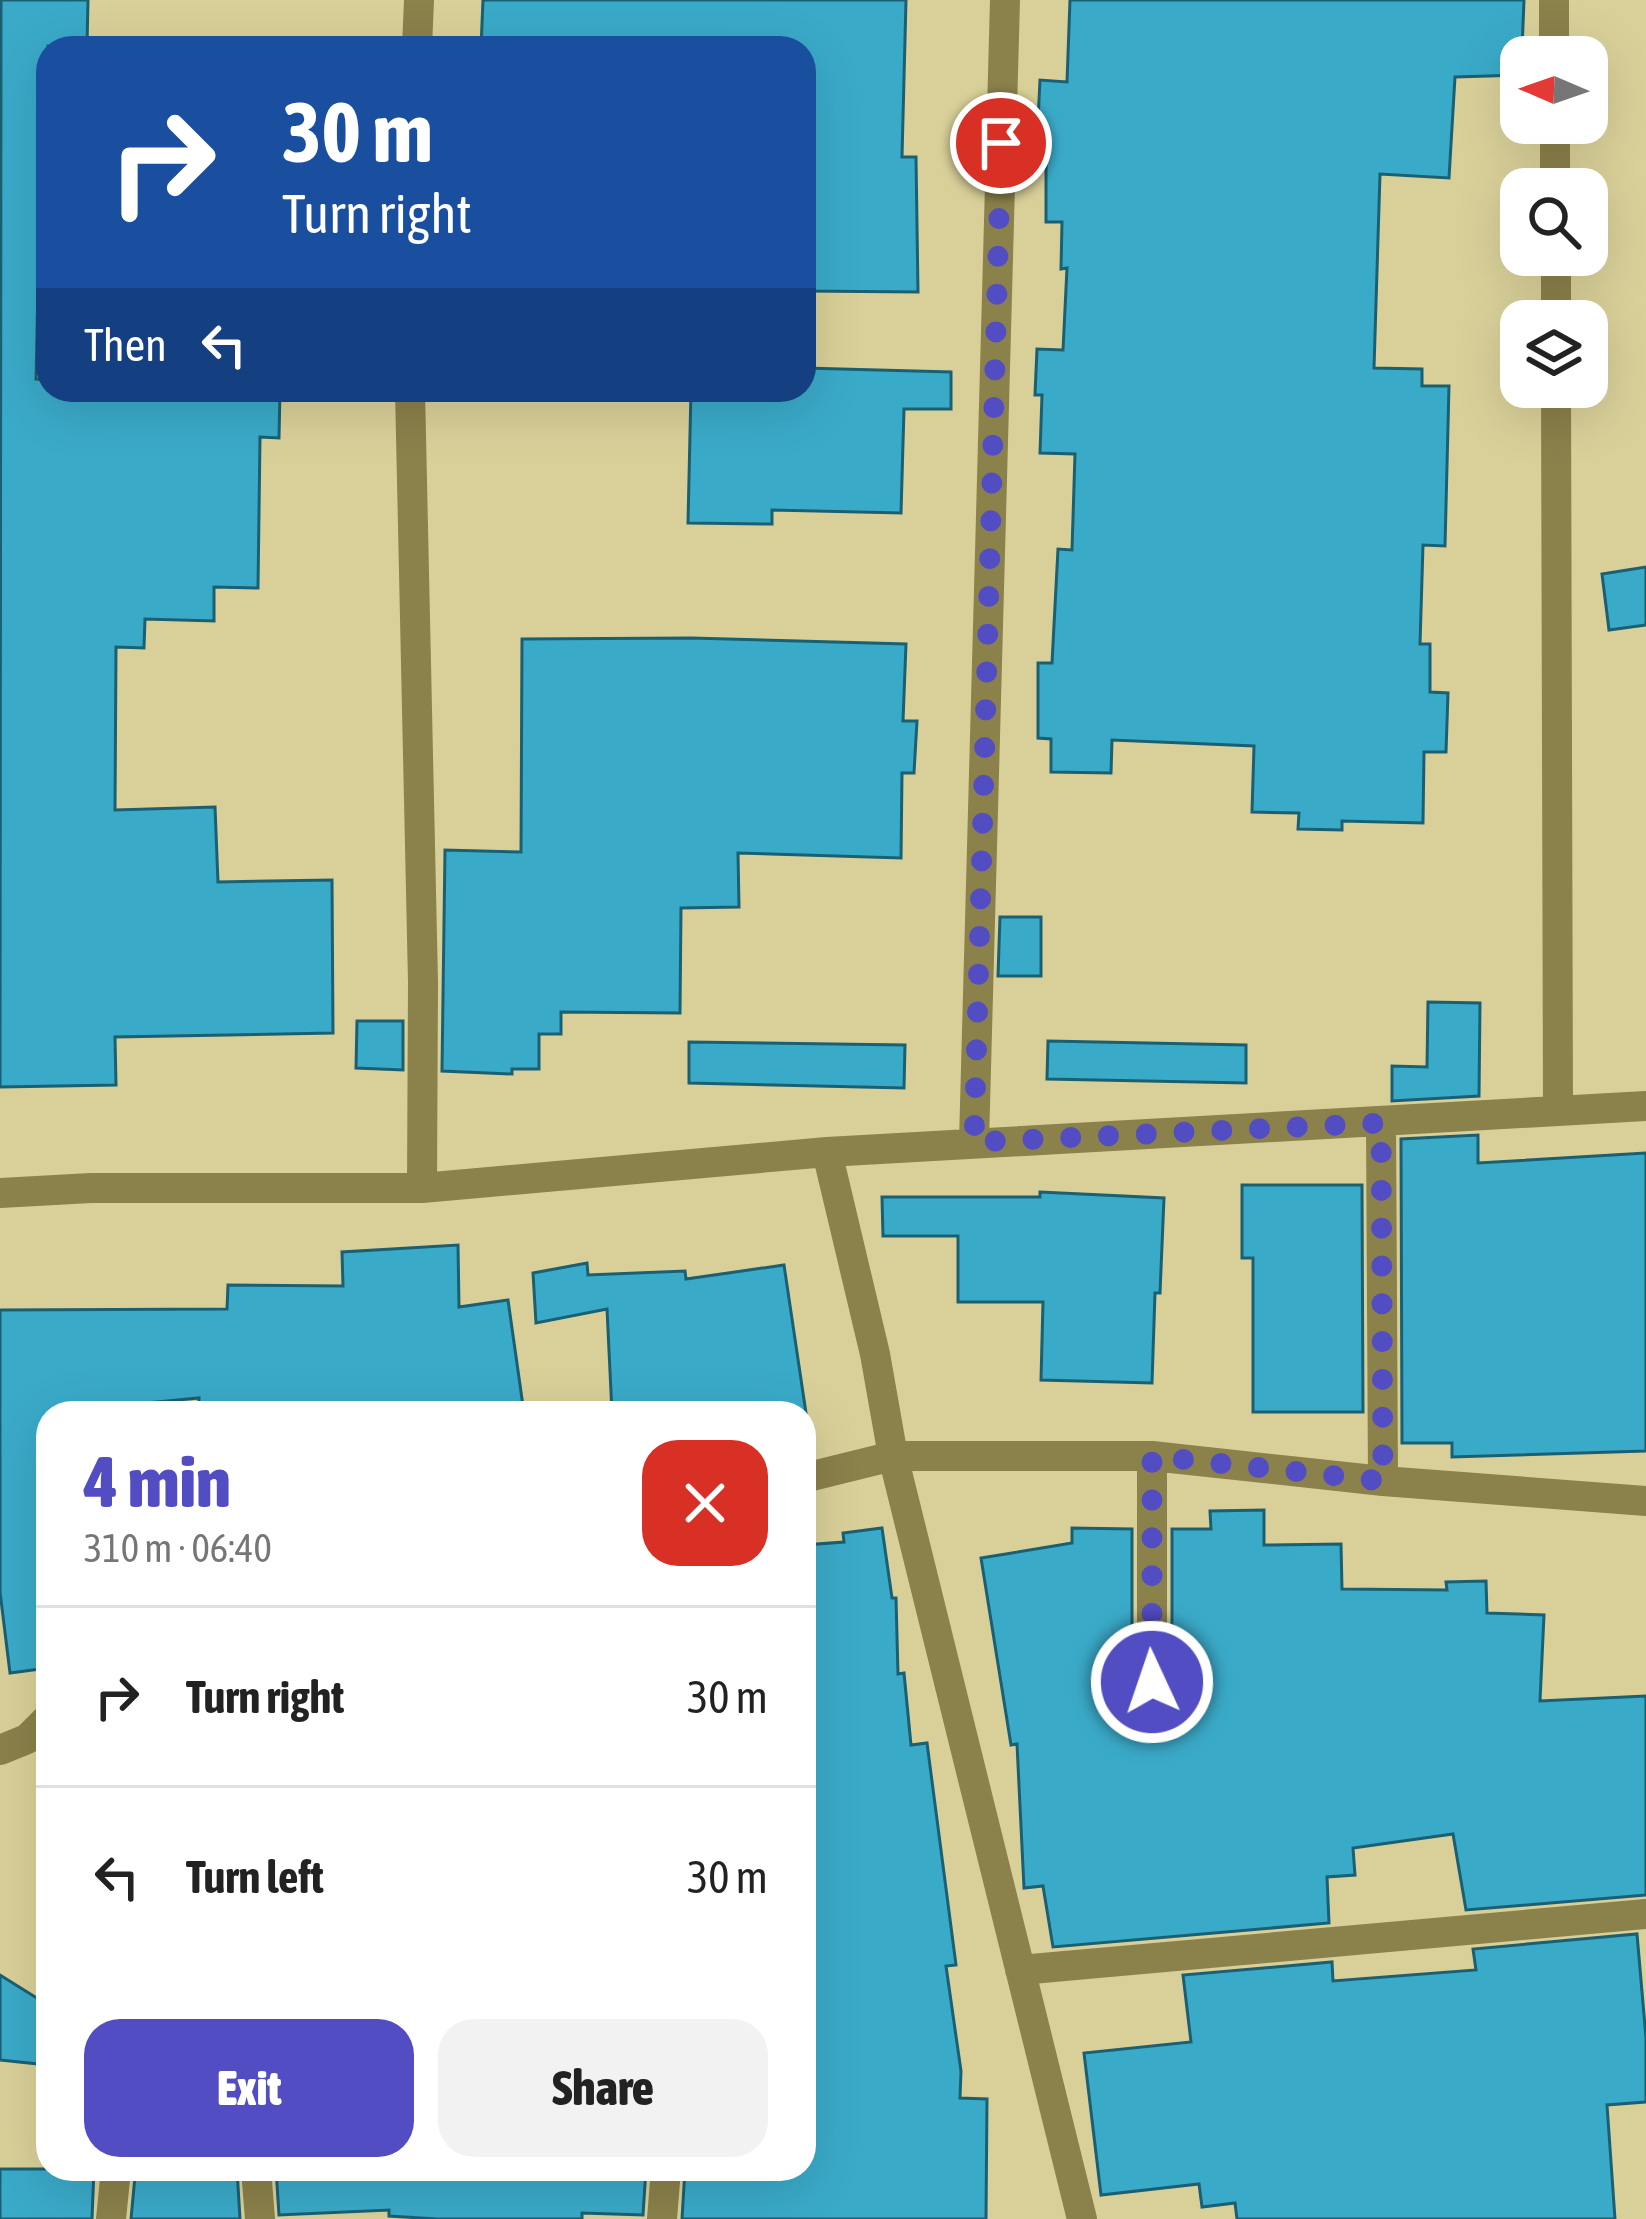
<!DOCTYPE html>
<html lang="en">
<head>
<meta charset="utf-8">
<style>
  body { margin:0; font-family:"Asap Condensed",sans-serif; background:#f2f2f2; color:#222; height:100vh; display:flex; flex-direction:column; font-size:45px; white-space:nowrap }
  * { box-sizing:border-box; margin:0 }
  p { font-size:39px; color:#767676 }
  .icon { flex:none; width:66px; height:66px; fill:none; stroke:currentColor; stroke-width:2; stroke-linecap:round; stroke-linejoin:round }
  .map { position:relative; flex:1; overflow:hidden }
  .sheet { position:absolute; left:36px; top:1401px; width:780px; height:780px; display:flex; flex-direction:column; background:#fff; border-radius:36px; box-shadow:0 12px 48px #0002 }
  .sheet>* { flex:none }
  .hud { position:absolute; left:36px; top:36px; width:780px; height:366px; border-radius:36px; box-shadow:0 12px 48px #0002; background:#1a4fa0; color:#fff; overflow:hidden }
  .needle { width:78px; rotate:272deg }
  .controls { position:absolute; left:1500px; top:36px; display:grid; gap:24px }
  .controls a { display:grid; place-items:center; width:108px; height:108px; border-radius:24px; background:#fff; box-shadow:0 12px 48px #0002; font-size:60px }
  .pin { position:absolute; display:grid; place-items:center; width:102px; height:102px; color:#fff; margin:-51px; border:6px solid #fff; border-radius:50%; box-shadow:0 3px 12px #0007 }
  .me { position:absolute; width:132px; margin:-66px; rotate:357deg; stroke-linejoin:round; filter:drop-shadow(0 0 9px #0008) }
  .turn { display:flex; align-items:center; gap:42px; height:252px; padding:0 48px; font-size:54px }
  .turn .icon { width:156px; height:156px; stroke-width:2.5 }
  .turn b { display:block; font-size:84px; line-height:102px }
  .then { display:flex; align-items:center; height:114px; padding:0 48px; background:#0003; gap:24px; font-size:45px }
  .round { display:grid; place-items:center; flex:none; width:126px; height:126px; border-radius:36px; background:#f2f2f2 }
  .overview { display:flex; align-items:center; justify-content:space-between; height:204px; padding:0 48px }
  h1 { font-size:72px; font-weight:800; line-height:90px; color:#534dc4 }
  .action { display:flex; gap:24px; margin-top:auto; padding:24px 48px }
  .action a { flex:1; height:138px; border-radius:36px; background:#534dc4; color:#fff; font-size:48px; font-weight:800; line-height:138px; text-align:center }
  .action a+a { background:#f2f2f2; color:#222 }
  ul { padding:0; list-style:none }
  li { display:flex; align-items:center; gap:36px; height:180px; padding:0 48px; border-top:3px solid #e0e0e0 }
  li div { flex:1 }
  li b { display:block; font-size:45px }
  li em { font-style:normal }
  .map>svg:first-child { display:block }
  .building { fill:#3aaac9; stroke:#1a6072; stroke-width:3 }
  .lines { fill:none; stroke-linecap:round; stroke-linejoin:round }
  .minor { stroke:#8b814b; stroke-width:30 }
  .route { stroke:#534dc4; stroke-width:21; stroke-dasharray:0 37.8 }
</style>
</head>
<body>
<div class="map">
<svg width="1646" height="2219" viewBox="0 0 1646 2219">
  <rect width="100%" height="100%" fill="#d9d099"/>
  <!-- building -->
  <path class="building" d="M1 0H88L87 47 48 46V149L41 148 36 379 48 380V390H280L279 438 260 437 258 588 214 587V621L145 619 144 648 116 647 115 810 215 807 218 882 332 880 333 1033 115 1037 116 1085 0 1087Z
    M483 0H906L902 157H916L918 292 804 291V48H481Z
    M1070 0H1524L1521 75 1455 77 1449 178 1380 174 1374 368 1422 369V386H1449L1445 546 1423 545 1420 644H1430V692L1448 693 1446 752H1424L1423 823 1342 821V830L1298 829 1299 813 1252 812 1254 746 1112 740 1111 773 1051 772V739L1038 738V663H1052L1058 549 1072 550 1075 454 1040 453 1042 395H1035L1037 349 1063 350 1067 268 1061 269 1062 222H1046V161H1036L1040 80 1067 82Z
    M804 368 951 372V409H904L901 513 772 510V524L688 523 691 390H804Z
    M1646 567V625L1609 630 1602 574Z
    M691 638 906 644 903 721H917L914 773H902L901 858 738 853 739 907 681 908 680 1013 561 1012V1034H539V1069H512V1074L442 1071 445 850 521 852 522 639Z
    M1000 917H1041V976H998Z
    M1428 1002 1480 1003 1479 1096 1392 1101V1066L1427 1067Z
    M357 1021H403V1070L356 1068Z
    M1048 1041 1246 1045V1083L1047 1079Z
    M689 1042 905 1045 904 1088 689 1083Z
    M1478 1135V1163L1646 1153V1451L1452 1457V1443H1402L1401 1139Z
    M1242 1185H1362L1363 1412H1253V1258H1242Z
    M1040 1192 1164 1198 1160 1293H1155L1152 1383 1041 1380 1043 1302H958V1236H883L882 1197H1040Z
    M458 1245 459 1307 508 1300 524 1413H199V1398L83 1409V1413H48V1558L40 1559 48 1619V1668L10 1673 0 1592V1310L227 1309 228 1285 343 1286 342 1252Z
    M587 1263 588 1275 685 1271 686 1279 784 1265 806 1413H612L607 1309 536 1323 533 1273Z
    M1264 1510V1545L1341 1544 1342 1589 1447 1590 1446 1582 1486 1581 1487 1613 1544 1615 1540 1701 1646 1696V1895L1466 1910 1453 1834 1353 1848 1355 1875 1327 1877 1329 1923 1053 1947 1043 1886 1024 1888 1017 1744 1011 1745 981 1558 1072 1543V1528L1132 1529V1682L1141 1698 1153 1701 1168 1693 1172 1682V1529H1211L1210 1511Z
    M882 1528 892 1598H896L898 1674 904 1673 911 1745 927 1743 956 1965 946 1966 961 2071 960 2098 987 2099 986 2219H682L685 2169H804V1545L844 1542 843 1533Z
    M1637 1934 1646 2038V2102L1607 2105 1615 2219H1237L1235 2203 1202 2207 1199 2184 1101 2195 1084 2053 1191 2042 1183 1975 1332 1962 1333 1981 1476 1970 1473 1949Z
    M0 1975 48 2005V2065L0 2060Z
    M0 2169H94L92 2219H0Z
    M177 2169H237L240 2219H131L135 2176 177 2175Z
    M276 2169H646L643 2215 582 2213V2219H437L389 2216V2210L279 2215Z"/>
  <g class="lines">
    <!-- minor -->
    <path class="minor" d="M1554 0V57
      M417 48 419 0
      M1555 123V189
      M1556 255V321
      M1556 387 1558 1110
      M410 390 423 982 422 1188
      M1381 1122 1383 1481
      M974 1142 1005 0
      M827 1152 1646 1106
      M0 1193 91 1188H422L827 1152 875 1354 893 1456 1082 2219
      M1152 1456V1682
      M804 1478 893 1456H1152L1383 1481 1646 1501
      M0 1750 27 1739 48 1718
      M1020 1970 1646 1914
      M256 2169 260 2219
      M111 2219 116 2169
      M662 2219 666 2169"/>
  </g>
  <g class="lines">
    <!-- route -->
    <path class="route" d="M1001 143 974 1142 1381 1123 1383 1481 1152 1456V1682"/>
  </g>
</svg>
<div class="controls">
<a><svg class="needle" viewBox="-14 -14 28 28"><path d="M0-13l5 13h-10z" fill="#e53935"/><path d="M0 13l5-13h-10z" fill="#767676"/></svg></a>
<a><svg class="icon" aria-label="search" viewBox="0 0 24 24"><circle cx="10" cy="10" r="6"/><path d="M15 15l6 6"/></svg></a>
<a><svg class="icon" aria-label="layers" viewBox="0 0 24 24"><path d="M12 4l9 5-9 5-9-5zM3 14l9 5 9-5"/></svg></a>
</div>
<div class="pin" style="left:1001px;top:143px;background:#d93025"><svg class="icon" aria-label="arrive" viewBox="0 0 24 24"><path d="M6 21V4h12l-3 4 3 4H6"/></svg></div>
<svg class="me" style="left:1152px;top:1682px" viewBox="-20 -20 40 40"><circle r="17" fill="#534dc4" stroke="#fff" stroke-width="3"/><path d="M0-11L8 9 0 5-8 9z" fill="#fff"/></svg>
<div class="hud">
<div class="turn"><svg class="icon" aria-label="right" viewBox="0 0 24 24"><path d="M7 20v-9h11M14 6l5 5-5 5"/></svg><div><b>30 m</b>Turn right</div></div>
<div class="then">Then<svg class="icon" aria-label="left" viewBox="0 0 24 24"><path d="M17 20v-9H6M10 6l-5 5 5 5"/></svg></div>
</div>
<section class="sheet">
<div class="overview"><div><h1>4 min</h1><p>310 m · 06:40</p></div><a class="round" style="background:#d93025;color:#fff"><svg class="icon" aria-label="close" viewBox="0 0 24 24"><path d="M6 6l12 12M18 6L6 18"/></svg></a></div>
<ul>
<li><svg class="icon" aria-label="right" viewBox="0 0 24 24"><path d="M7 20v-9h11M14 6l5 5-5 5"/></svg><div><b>Turn right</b></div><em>30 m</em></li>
<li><svg class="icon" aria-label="left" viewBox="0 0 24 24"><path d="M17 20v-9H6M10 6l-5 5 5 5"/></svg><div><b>Turn left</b></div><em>30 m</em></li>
</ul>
<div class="action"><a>Exit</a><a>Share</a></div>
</section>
</div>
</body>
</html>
